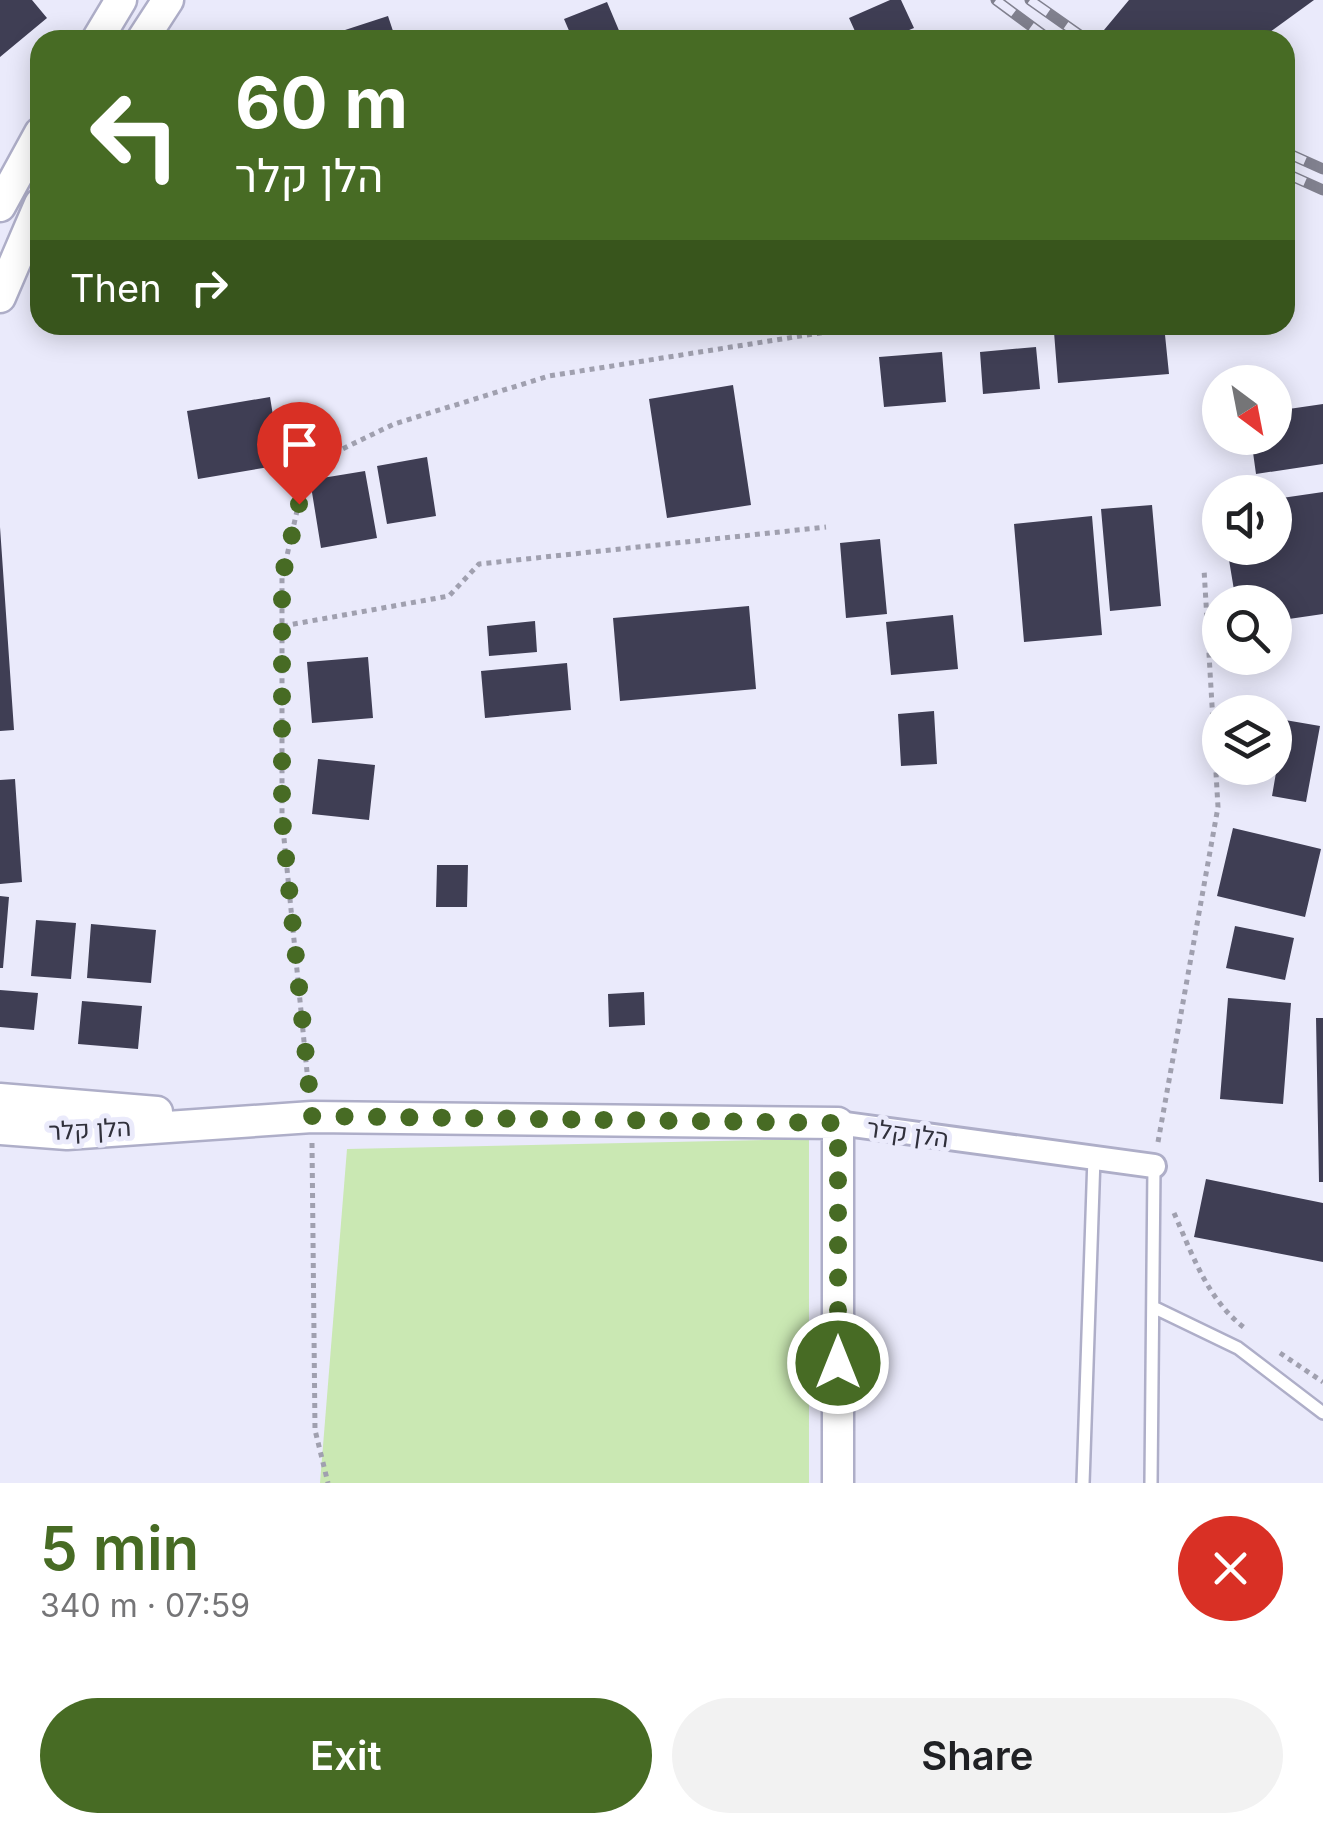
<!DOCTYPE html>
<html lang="en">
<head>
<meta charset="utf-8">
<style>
  body { margin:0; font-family:Inter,Heebo,sans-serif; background:#f2f2f2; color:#202124; height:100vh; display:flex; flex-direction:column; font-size:38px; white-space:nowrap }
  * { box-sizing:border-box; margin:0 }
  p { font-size:32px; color:#757577 }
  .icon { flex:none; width:55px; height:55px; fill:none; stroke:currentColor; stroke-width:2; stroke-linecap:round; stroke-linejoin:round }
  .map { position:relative; height:1483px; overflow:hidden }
  .details { display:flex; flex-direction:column; background:#fff; flex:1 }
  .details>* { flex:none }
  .guide { position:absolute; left:30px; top:30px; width:1265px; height:305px; border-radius:30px; box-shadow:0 5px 25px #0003; background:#476b24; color:#fff; overflow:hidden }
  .needle { width:65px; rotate:148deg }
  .controls { position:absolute; left:1202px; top:365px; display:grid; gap:20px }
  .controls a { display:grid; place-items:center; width:90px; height:90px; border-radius:50%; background:#fff; box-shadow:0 5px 25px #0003; font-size:50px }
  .pin { position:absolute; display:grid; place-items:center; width:85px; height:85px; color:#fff; margin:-102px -42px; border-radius:50% 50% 50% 0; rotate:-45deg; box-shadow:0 0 10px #0007 }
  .pin .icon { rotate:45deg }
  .me { position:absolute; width:110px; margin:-55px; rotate:0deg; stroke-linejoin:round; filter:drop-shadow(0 0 8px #0008) }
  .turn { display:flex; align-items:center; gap:35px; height:210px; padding:0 40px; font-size:45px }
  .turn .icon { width:130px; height:130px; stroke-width:2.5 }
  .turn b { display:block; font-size:70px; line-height:85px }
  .then { display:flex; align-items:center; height:95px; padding:0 40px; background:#0003; gap:20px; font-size:38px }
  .round { display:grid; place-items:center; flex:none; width:105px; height:105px; border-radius:52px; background:#f2f2f2 }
  .head { display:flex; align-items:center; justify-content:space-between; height:170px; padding:0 40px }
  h1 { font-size:60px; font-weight:600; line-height:75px; color:#476b24 }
  .action { display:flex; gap:20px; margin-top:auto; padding:20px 40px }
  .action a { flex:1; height:115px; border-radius:60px; background:#476b24; color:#fff; font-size:40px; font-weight:600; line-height:115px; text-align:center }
  .action a+a { background:#f2f2f2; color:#202124 }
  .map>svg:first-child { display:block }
  .green { fill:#cae8b3 }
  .building { fill:#3f3e54 }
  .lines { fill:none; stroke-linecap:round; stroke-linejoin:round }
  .service-casing { stroke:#aeaec8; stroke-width:16 }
  .minor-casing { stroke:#aeaec8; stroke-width:28 }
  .tertiary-casing { stroke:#aeaec8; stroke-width:35 }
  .path { stroke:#a0a0af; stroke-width:5; stroke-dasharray:5 5; stroke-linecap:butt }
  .service { stroke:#fff; stroke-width:11 }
  .minor { stroke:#fff; stroke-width:22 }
  .tertiary { stroke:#fff; stroke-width:30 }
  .rail-casing { stroke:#81818f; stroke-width:11 }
  .rail { stroke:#eaeafb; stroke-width:8; stroke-dasharray:22; stroke-linecap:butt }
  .route { stroke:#476b24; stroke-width:18; stroke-dasharray:0 32.4 }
  .labels { text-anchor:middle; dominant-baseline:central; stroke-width:10; stroke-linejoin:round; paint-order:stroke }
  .street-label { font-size:25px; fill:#30303b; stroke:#eaeafb }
</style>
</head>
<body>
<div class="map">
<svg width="1323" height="1483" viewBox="0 0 1323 1483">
  <rect width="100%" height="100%" fill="#eaeafb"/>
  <!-- green -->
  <path class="green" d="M809 1139V1483H320L347 1149Z"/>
  <!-- building -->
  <path class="building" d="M0 0H32L47 18 0 57Z
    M890 0H901L914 28 885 40H859L849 18Z
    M1129 0H1314L1259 40H1120L1104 30Z
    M607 2 623 40H573L564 19Z
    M388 16 396 40H348L345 30Z
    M1131 325H1164L1169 374 1058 383 1054 332Z
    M1036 347 1040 389 983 394 980 352Z
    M942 352 946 402 884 407 879 357Z
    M733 385 751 505 667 518 649 399Z
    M270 397 281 465 198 479 187 411Z
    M1323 404V464L1256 474 1251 438H1275V411Z
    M427 457 436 516 387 524 377 466Z
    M365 471 377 538 321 548 310 480Z
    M1323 492V614L1275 621V602H1236L1227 548H1275V499Z
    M1152 505 1161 606 1110 611 1101 509Z
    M1092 516 1102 635 1024 642 1014 524Z
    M0 527 14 730 0 731Z
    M880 539 887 614 846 618 840 543Z
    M749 606 756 689 620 701 613 618Z
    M953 615 958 669 891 675 886 622Z
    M535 621 537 652 489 656 487 626Z
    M368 657 373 718 312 723 307 662Z
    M567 663 571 710 485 718 481 671Z
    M934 711 937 764 901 766 898 714Z
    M1285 720 1320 726 1306 802 1272 796Z
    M318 759 375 765 369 820 312 814Z
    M15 779 22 882 0 884V780Z
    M1233 828 1321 849 1305 917 1217 896Z
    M437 865H468L467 907H436Z
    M0 896 9 897 3 968H0Z
    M36 920 76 923 71 979 31 976Z
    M91 924 156 930 151 983 87 978Z
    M1235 926 1294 938 1285 980 1226 968Z
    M0 990 38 993 34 1030 0 1027Z
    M644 992 645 1025 609 1027 608 994Z
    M1228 998 1291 1003 1283 1104 1220 1099Z
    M82 1001 142 1006 138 1049 78 1044Z
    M1316 1018H1323V1182H1319Z
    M1206 1179 1323 1203V1262L1194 1237Z"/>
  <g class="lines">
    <defs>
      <path id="service" d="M1153 1307 1238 1348 1323 1413
        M1083 1483 1094 1157
        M1151 1483 1154 1166"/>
      <path id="minor" d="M838 1123 1154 1166"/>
      <path id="tertiary" d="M97 40 121 0
        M142 40 168 0
        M0 206 40 133
        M0 297 40 204
        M0 1099 157 1112
        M0 1129 67 1134 312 1117 838 1123V1483"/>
    </defs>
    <!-- service casing -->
    <use href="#service" class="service-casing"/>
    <!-- minor casing -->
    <use href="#minor" class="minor-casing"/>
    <!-- tertiary casing -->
    <use href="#tertiary" class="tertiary-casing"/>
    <!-- path -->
    <path class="path" d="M283 626 449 596 479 564 826 527
      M309 1092 282 818V578L307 466 394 424 549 376 870 325
      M1158 1142 1218 807 1204 569
      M312 1143 315 1430 328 1483
      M1174 1213C1193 1256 1208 1301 1246 1329
      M1280 1353 1323 1382"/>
    <!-- service -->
    <use href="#service" class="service"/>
    <!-- minor -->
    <use href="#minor" class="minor"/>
    <!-- tertiary -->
    <use href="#tertiary" class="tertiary"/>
    <defs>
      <path id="rail" d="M996 0 1050 40
        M1030 0 1087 40
        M1285 152 1323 169
        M1285 173 1323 190"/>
    </defs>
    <!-- rail casing -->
    <use href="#rail" class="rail-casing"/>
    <!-- rail -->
    <use href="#rail" class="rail"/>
  </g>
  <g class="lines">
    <!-- route -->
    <path class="route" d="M299 504 282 578V818L312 1116 838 1123V1363"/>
  </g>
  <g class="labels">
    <!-- street labels -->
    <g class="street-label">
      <text transform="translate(90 1129) rotate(-3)">הלן קלר</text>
      <text transform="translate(908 1133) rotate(8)">הלן קלר</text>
    </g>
  </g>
</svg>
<div class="controls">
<a><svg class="needle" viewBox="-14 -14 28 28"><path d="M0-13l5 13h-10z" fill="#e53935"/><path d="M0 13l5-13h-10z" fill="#757577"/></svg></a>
<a><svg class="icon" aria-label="sound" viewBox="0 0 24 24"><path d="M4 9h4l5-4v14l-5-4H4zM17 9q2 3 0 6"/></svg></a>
<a><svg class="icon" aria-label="search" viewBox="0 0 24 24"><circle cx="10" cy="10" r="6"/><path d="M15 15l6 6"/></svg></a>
<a><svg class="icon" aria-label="layers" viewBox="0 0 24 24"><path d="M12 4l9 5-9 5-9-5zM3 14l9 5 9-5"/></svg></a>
</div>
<div class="pin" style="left:299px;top:504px;background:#d93025"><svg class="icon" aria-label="arrive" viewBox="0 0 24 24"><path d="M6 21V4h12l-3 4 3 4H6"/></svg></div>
<svg class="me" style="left:838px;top:1363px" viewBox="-20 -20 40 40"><circle r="17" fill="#476b24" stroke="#fff" stroke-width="3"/><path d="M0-11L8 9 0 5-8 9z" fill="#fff"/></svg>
<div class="guide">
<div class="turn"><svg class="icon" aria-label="left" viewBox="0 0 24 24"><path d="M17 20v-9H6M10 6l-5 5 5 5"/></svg><div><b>60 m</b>הלן קלר</div></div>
<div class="then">Then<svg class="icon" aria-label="right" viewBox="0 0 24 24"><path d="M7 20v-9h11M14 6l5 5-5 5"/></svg></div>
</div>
</div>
<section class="details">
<div class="head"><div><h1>5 min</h1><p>340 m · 07:59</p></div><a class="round" style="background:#d93025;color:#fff"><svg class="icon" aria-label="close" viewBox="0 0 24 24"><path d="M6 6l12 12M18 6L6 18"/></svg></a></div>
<div class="action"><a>Exit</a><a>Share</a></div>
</section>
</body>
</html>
